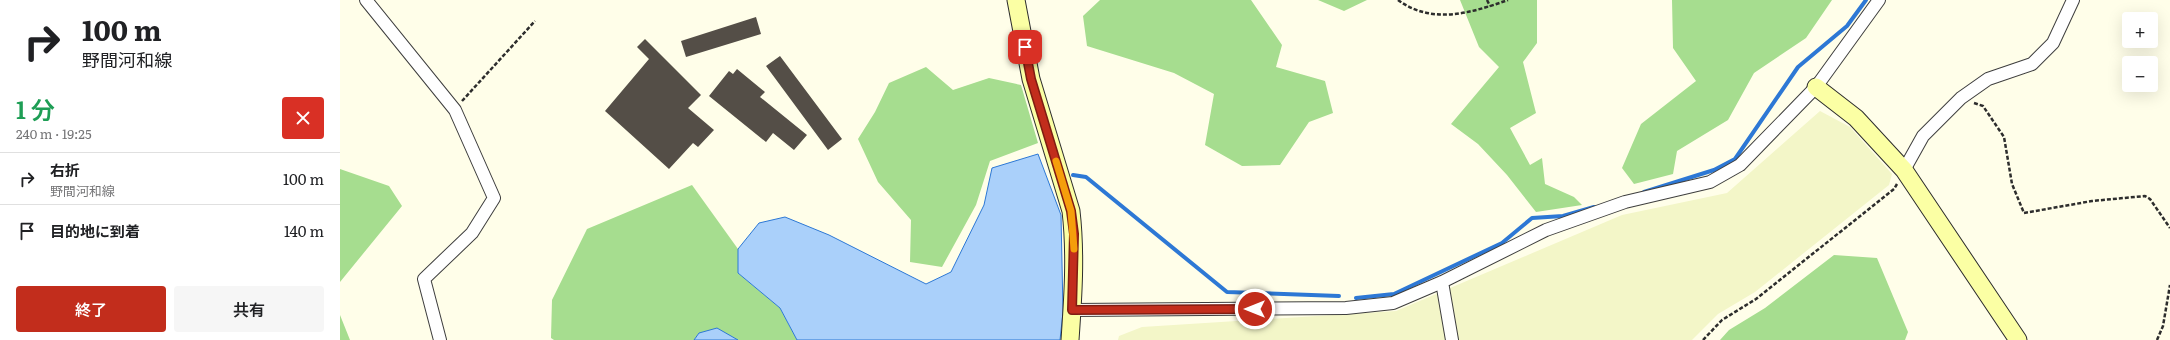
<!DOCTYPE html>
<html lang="ja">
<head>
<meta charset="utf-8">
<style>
  body { margin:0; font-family:Literata,"Noto Sans JP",serif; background:#f6f6f6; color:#202124; height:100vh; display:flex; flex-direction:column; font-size:15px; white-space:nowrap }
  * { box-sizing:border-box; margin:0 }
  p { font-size:13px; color:#757577 }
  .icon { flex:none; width:22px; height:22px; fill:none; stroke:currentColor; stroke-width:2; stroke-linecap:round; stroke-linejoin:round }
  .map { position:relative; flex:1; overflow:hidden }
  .sheet { display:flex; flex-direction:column; background:#fff; width:340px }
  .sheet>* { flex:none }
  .top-card { background:#fff; color:#202124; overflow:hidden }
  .controls { position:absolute; left:1782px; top:12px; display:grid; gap:8px }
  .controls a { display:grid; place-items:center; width:36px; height:36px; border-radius:4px; background:#fff; box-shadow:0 4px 16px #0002; font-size:20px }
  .pin { position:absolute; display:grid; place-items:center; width:34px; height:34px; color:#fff; margin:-17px; border-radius:8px; box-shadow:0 2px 6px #0006 }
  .me { position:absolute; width:44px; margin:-22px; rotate:270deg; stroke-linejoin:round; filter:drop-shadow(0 0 3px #0008) }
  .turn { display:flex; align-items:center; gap:14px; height:84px; padding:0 16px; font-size:18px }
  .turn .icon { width:52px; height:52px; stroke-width:2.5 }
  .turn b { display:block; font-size:28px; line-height:34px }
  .round { display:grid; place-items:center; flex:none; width:42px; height:42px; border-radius:4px; background:#f6f6f6 }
  .overview { display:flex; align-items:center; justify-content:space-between; height:68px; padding:0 16px }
  h1 { font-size:24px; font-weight:600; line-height:30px; color:#1e9e55 }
  .cta { display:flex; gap:8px; margin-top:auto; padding:8px 16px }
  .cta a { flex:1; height:46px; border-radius:4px; background:#c22d1c; color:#fff; font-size:16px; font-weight:600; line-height:46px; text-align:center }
  .cta a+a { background:#f6f6f6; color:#202124 }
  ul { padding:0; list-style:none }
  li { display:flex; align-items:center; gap:12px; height:52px; padding:0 16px; border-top:1px solid #e0e0e0 }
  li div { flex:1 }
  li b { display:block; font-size:15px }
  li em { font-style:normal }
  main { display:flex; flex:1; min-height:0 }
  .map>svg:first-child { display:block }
  .farmland { fill:#f3f6c8 }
  .forest { fill:#a6dd8f }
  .water { fill:#aad0fa; stroke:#2d78d5 }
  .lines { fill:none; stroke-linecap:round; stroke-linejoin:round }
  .stream { stroke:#2d78d5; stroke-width:4 }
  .building { fill:#544e47 }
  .street-casing { stroke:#3e3e3e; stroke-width:14 }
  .secondary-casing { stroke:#2d2d2d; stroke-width:19 }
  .path { stroke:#2d2d2d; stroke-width:2.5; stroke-dasharray:4 2; stroke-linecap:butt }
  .street { stroke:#fff; stroke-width:12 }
  .secondary { stroke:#fbffa4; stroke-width:17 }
  .route-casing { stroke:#7e1d12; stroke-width:10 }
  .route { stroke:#c22d1c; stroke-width:7 }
  .slow { stroke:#f59e0b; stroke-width:7 }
</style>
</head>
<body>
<main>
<section class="sheet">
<div class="top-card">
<div class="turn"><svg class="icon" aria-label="right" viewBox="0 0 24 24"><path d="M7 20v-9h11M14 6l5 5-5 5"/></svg><div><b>100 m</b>野間河和線</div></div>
</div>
<div class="overview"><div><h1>1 分</h1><p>240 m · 19:25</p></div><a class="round" style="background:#d93025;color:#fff"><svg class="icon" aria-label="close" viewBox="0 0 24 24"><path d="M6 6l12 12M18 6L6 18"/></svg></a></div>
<ul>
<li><svg class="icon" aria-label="right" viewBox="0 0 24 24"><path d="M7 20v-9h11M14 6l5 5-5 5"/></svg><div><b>右折</b><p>野間河和線</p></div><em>100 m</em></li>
<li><svg class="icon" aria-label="arrive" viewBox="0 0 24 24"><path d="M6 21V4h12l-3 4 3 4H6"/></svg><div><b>目的地に到着</b></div><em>140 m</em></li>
</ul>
<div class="cta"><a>終了</a><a>共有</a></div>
</section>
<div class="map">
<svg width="1830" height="340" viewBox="0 0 1830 340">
  <rect width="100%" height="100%" fill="#fffee9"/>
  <!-- farmland -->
  <path class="farmland" d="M1480 111 1510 127 1552 174 1549 185 1415 292 1378 314 1352 340H778L779 336 802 327 1056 311 1282 215 1387 193Z"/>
  <!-- forest -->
  <path class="forest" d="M760 0H911L942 45 936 67 985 81 993 113 969 122 940 165 902 166 865 145 874 94 834 73 747 46 743 16Z
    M978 0H1027L1004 11Z
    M1120 0H1197V43L1183 62 1196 113 1170 128 1190 165 1202 158 1205 184 1234 197 1242 205 1196 212 1167 175 1138 144 1111 124 1159 67 1139 47Z
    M1332 0H1492L1466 38 1414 73 1388 120 1337 151 1333 174 1294 184 1282 168 1301 124 1356 81 1333 48Z
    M586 67 613 90 649 78 681 85 698 143 650 161 636 205 602 267 570 262 571 220 538 182 518 139 535 112 549 83Z
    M0 169 49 186 62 206 0 282Z
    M352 185 398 249V273L440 308 457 340H398L359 333 354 340H214L211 338 212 300 247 229Z
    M1494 255 1537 258 1568 332 1565 340H1380L1389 330 1425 308Z
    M0 315 10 340H0Z"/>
  <!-- water -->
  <path class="water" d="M698 154 721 215 723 312 720 340H457L440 308 398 273V249L419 223 445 217 489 235 586 284 611 272 644 205 652 168Z
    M377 328 398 340H354L359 333Z"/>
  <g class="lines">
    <!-- stream -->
    <path class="stream" d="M733 175 746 177 887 292 999 296
      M1304 192 1374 170 1395 159 1458 67 1507 26 1526 0
      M1016 298 1054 294 1162 243 1192 218 1223 216 1254 207"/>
  </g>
  <!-- building -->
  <path class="building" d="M416 17 421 34 346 57 341 41Z
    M305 39 361 95 348 108 374 130 358 147 353 143 329 169 265 111 309 59 297 47Z
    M440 56 502 139 488 150 426 66Z
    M397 69 425 92 420 97 467 135 454 150 433 133 426 142 369 96 389 71 393 74Z"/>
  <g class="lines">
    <defs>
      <path id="street" d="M26 0 115 110 154 198 132 233 84 279 100 340
        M1564 170 1583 136 1621 98 1648 79 1692 64 1713 43 1733 0
        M1102 282 1112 340
        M732 310 1006 308 1053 303 1102 282 1206 230 1285 202 1370 182 1400 165 1476 87 1539 0"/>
      <path id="secondary" d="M676 0 691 79 731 211C736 254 733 297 730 340
        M1476 87 1516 118 1564 170 1678 340"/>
    </defs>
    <!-- street casing -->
    <use href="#street" class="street-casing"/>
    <!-- secondary casing -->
    <use href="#secondary" class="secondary-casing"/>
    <!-- path -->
    <path class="path" d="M1058 0C1092 25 1131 13 1168 0
      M1147 0 1150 6
      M122 101 195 21
      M1634 103 1643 106 1664 137 1672 184 1684 213 1752 201 1805 196 1810 199 1830 228
      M1363 340 1382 320 1416 299 1554 189 1557 184
      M1817 340 1823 326 1830 285"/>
    <!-- street -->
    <use href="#street" class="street"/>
    <!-- secondary -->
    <use href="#secondary" class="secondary"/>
  </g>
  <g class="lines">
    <defs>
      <path id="route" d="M685 47 691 79 731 211 734 234 732 310 915 309"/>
    </defs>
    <!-- route casing -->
    <use href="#route" class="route-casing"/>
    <!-- route -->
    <use href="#route" class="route"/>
    <!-- slow -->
    <path class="slow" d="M716 161 731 211 734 249"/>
  </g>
</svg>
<div class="controls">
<a>+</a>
<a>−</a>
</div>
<div class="pin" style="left:685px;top:47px;background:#d93025"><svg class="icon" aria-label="arrive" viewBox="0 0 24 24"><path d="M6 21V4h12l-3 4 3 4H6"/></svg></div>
<svg class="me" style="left:915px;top:309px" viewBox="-20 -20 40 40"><circle r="17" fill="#c22d1c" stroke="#fff" stroke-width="3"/><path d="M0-11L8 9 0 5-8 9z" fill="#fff"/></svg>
</div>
</main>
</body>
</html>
